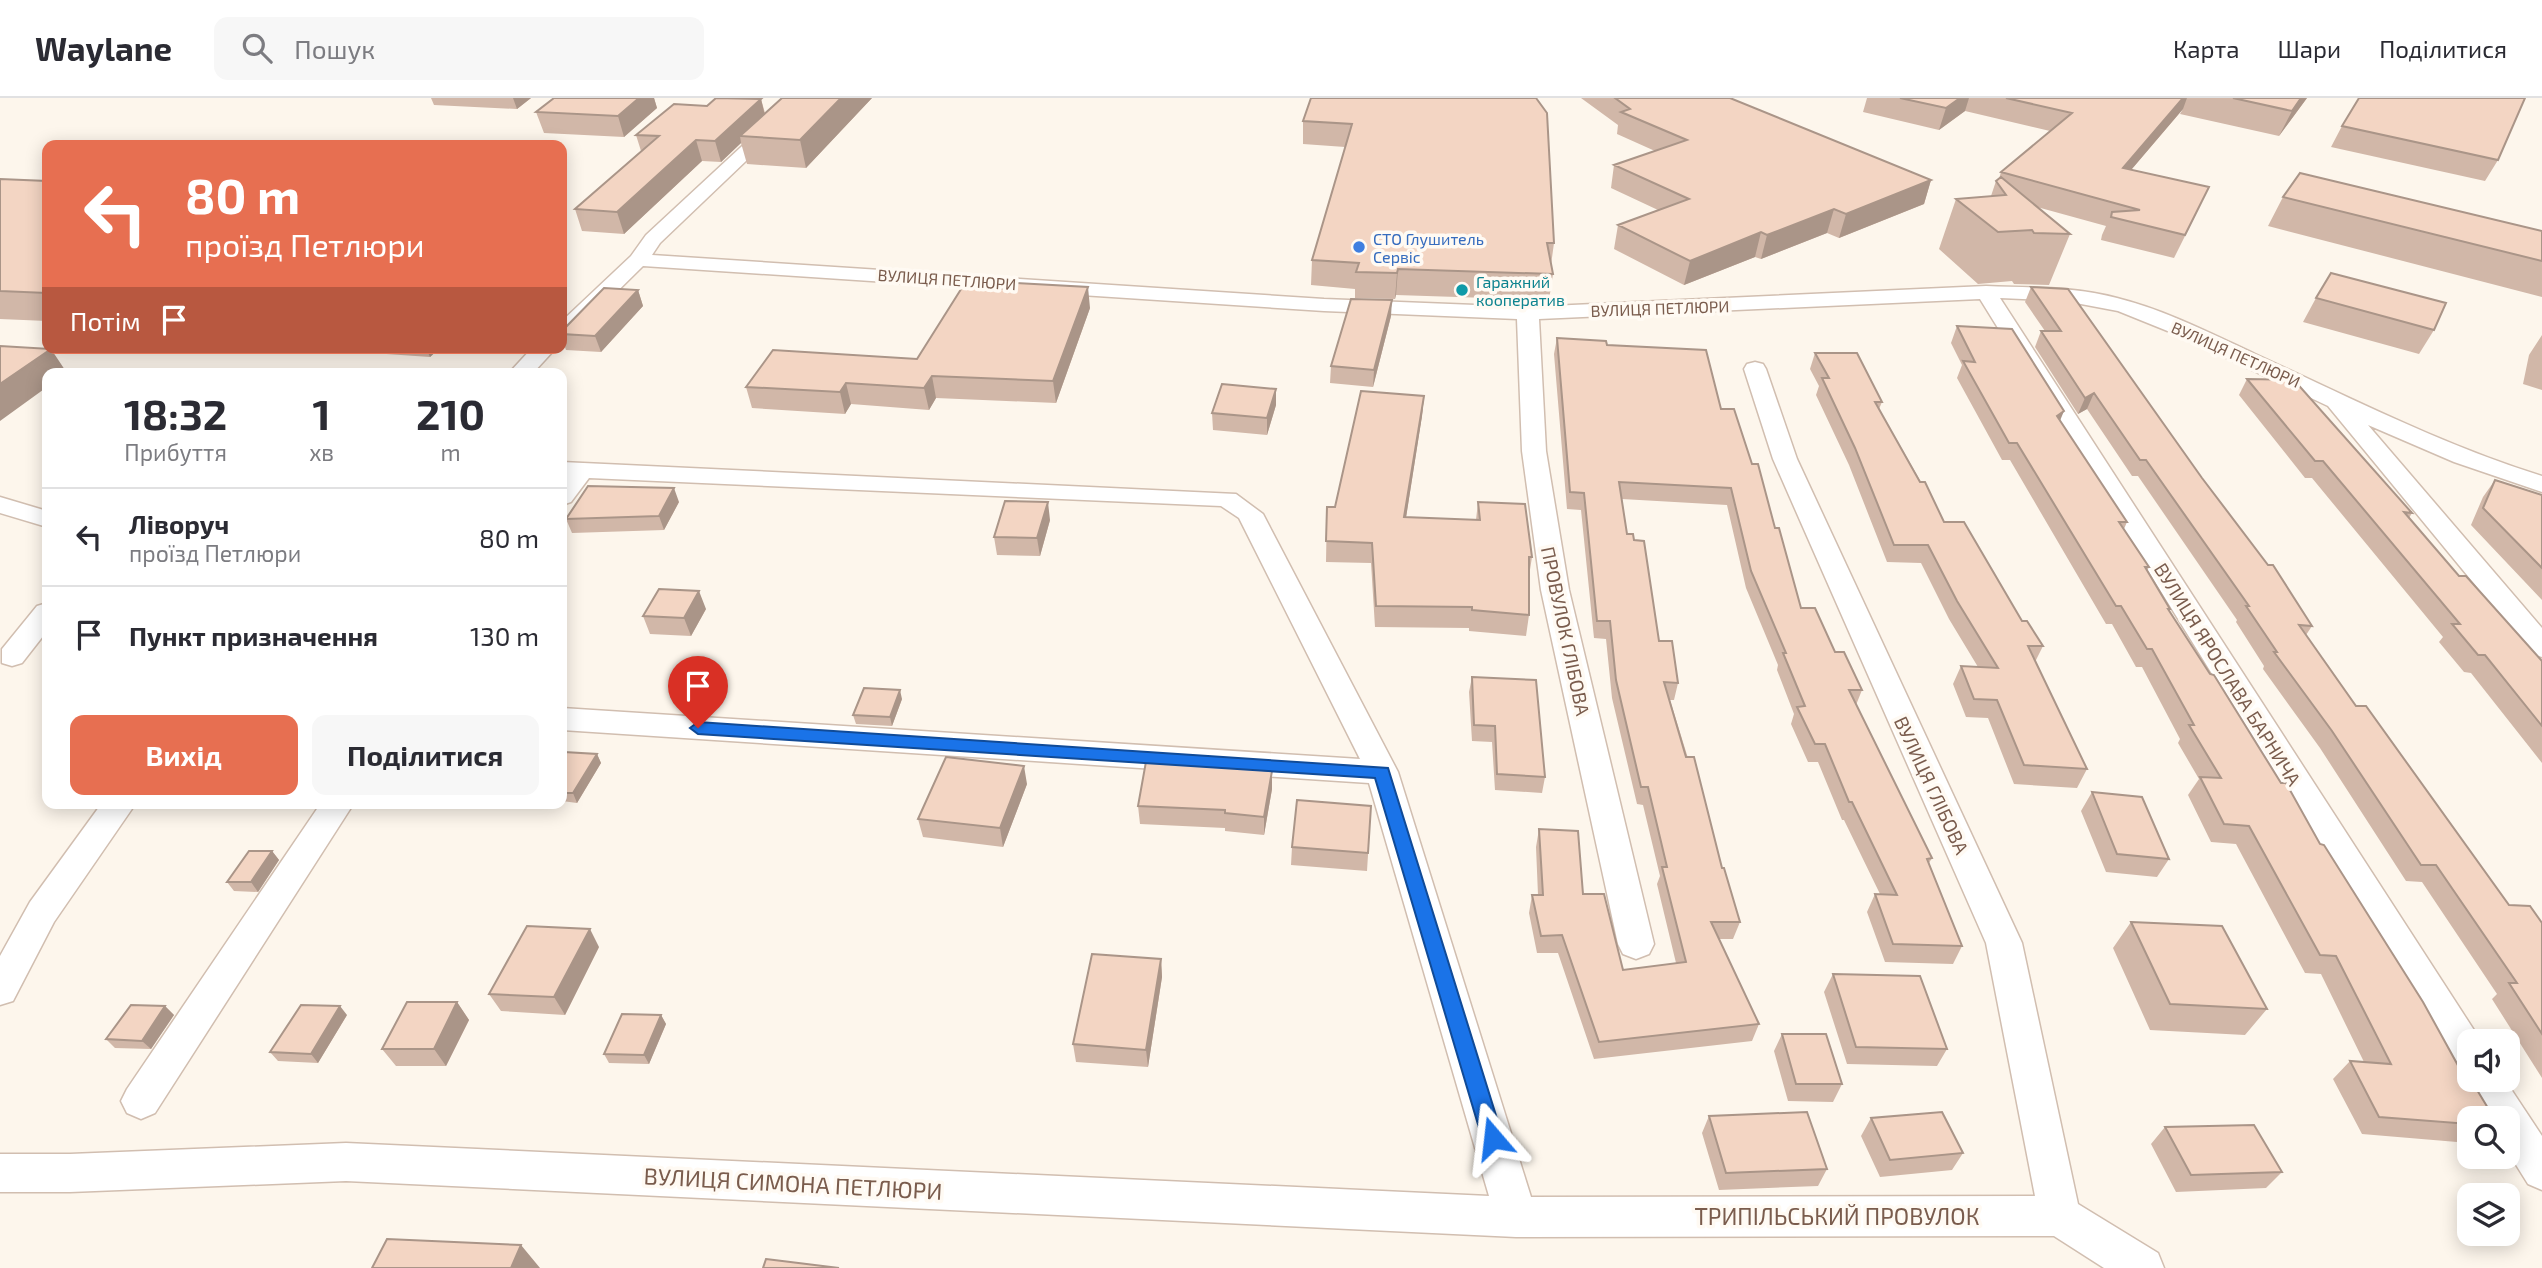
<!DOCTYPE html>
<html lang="uk">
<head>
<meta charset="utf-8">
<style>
  body { margin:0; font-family:"Exo 2",sans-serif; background:#f7f7f7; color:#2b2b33; height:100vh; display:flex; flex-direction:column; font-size:26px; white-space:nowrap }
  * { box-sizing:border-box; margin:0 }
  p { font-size:23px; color:#7c7c81 }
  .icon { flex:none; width:38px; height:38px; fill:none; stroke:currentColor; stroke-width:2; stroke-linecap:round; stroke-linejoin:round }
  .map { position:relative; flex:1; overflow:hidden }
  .details { position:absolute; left:42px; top:270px; width:525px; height:441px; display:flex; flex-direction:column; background:#fff; border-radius:14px; box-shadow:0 4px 18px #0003 }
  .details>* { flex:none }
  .top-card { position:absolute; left:42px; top:42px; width:525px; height:214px; border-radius:14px; box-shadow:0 4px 18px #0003; background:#e76f51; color:#fff; overflow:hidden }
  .fabs { position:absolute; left:2457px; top:931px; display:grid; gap:14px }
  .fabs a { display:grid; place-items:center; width:63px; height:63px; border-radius:14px; background:#fff; box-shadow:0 4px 18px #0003; font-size:35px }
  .pin { position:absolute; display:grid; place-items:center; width:60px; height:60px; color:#fff; margin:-72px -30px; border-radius:50% 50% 50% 0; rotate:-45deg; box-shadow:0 0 7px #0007 }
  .pin .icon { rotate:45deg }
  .me { position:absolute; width:77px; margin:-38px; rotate:343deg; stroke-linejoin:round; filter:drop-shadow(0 0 5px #0008) }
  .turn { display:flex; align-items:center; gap:24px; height:147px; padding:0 28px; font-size:32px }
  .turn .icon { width:91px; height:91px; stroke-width:2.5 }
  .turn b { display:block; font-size:49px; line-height:60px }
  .then { display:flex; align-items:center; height:66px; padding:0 28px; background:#0003; gap:14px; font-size:26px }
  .eta { display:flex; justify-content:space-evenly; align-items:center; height:119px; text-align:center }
  .eta b { font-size:42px; font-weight:700; line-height:49px }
  .action { display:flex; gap:14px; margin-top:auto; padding:14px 28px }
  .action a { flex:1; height:80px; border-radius:14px; background:#e76f51; color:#fff; font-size:28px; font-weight:700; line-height:80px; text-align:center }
  .action a+a { background:#f7f7f7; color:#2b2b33 }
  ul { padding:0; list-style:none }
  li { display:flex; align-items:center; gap:21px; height:98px; padding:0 28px; border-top:2px solid #e1e1e2 }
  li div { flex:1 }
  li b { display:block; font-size:26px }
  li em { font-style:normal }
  header { display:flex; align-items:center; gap:42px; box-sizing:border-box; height:98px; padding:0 35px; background:#fff; border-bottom:2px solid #e1e1e2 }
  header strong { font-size:33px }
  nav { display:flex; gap:38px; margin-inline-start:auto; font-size:24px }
  .search { width:490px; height:63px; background:#f7f7f7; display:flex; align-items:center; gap:18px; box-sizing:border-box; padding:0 24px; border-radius:14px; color:#7c7c81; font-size:26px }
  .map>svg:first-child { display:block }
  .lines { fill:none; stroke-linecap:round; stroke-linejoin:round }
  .minor-casing { stroke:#d1beb0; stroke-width:3 }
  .minor { fill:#fff; fill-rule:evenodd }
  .wall { fill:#d1b7a8 }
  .shaded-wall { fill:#aa9588 }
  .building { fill:#f3d5c3; stroke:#aa9588; stroke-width:2 }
  .route { fill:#1a73e8; stroke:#114b97; stroke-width:2 }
  .shop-dot { fill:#3f7fe0; stroke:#fffaf3; stroke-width:2.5 }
  .culture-dot { fill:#0f9aa8; stroke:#fffaf3; stroke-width:2.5 }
  .labels { text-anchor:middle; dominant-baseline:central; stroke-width:7; stroke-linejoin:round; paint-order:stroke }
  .far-shop-label { font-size:16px; fill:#366cbe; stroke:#fffaf3; text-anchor:start }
  .far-street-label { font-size:16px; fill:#7a5c4d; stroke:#fffaf3 }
  .far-culture-label { font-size:16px; fill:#0d838f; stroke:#fffaf3; text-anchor:start }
  .street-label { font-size:19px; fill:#7a5c4d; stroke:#fffaf3 }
  .near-street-label { font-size:23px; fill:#7a5c4d; stroke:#fffaf3 }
</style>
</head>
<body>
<header>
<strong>Waylane</strong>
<div class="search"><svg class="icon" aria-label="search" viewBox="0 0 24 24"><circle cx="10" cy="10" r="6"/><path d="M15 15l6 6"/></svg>Пошук</div>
<nav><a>Карта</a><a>Шари</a><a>Поділитися</a></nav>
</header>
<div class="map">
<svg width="2542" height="1170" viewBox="0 0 2542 1170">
  <rect width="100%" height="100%" fill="#fdf6ec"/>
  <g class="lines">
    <defs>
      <path id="minor" d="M794 0H812L660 145 652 157 1324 201 1528 209 1986 188C2031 190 2073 188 2117 200 2165 212 2210 235 2255 256 2349 299 2442 347 2542 378V394L2454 364 2368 327 2542 530V559L2532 556 2328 308 2180 238 2118 213 2065 203 2000 200 2481 943H2469V982H2505L2542 1038V1092L2528 1086 2508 1054V1020H2487L2465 982 2468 974 2456 970 1980 201 1539 221 1546 353 1569 492 1654 846 1649 856 1636 861 1623 856 1618 846 1541 492 1522 353 1517 221 1324 213 643 168 570 240 562 241V223L631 158 646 137Z
        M532 250H556L533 275H509Z
        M1755 264 1763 266 1766 271 1797 361 2022 845 2078 1106 2158 1155 2164 1170H2104L2054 1138 1516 1139 346 1083 70 1094H0V1056H70L346 1045 1489 1098 1369 685 562 632V610L1360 661 1239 420 1221 408 589 380 571 404 562 407V382L564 379 562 378V364L1236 396 1263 416 1398 674 1531 1099 2035 1098 1986 845 1773 361 1744 271 1747 266Z
        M0 399 47 413V429L0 415Z
        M47 505V533L22 565 12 568 2 565V551L37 508Z
        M102 705H136L54 824 13 903 0 907V858L30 804Z
        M321 705H354L155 1015 141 1021 127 1015 121 1003 127 991Z"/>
    </defs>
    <!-- minor casing -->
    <use href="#minor" class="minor-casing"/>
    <!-- minor -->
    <use href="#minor" class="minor"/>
  </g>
  <!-- wall -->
  <path class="wall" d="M431 0H531L517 11 434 7Z
    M554 0H654L657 10 624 39 544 35 536 14Z
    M872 0 806 70 747 66 741 45 721 64 702 63 624 136 582 133 575 111 641 53 636 37 707 8 761 1 765 15Z
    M1311 0 1554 145 1551 167 1553 176 1549 202 1396 197 1395 201 1355 200V191L1311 187 1312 162 1345 49 1303 46V23Z
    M1581 0H1730L1931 82 1924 106 1839 140 1827 135 1761 161 1755 159 1684 187 1614 151 1618 127 1658 112 1611 90 1614 67 1655 53 1617 36 1618 27Z
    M1867 0H2307L2279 38 2180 16 2183 11 2131 72 2198 112 2174 160 2101 142 2102 137 2106 128 2037 109 2070 136 2049 187 2014 186 2012 183 1978 186 1939 151 1956 101 1991 98 1996 83 1999 81 2001 74 2050 33 1965 13 1939 32 1863 14Z
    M2342 28 2498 62 2485 83 2331 49Z
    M0 81 47 83V223L0 221Z
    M2283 99 2542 133V199L2268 128Z
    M2031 189 2202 380 2312 528 2306 537 2356 608 2509 807 2542 825V980L2492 901 2497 896 2422 784 2406 783 2320 650 2263 571 2264 568 2236 524 2237 522 2138 378H2132L2087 311 2078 316 2035 249 2041 233H2045L2025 204Z
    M638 192 643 208 601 254 566 252 562 241V233Z
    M2316 200 2434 232 2419 256 2303 224Z
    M1090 210 1056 305 936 300 929 312 851 306 845 316 752 310 746 289 917 261Z
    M1391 218 1373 289 1330 285 1331 268Z
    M1957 228 2060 322 2127 424 2124 431 2149 469 2147 473 2170 511 2169 513 2469 1020V1045L2362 1036 2333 981 2350 963 2364 964 2321 876 2305 875 2236 746 2211 744 2188 697 2199 681 2178 645 2180 641 2142 569H2136L2112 526H2106L2010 362H2002L1957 280 1962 267 1951 245Z
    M2542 237V292L2523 286 2529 257Z
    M1557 240 1607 247 1721 311 1775 430 1801 510 1862 592 1856 607 1932 760 1929 765 1962 848 1953 866 1885 864 1867 814 1875 796H1880L1844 722H1842L1818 664H1808L1791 626 1794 616 1777 572 1778 567 1746 490 1727 407 1622 401 1627 436 1634 442 1659 543 1678 585 1674 602H1670L1722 770 1740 824 1733 841H1719L1759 926 1752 943 1594 961 1558 855H1537L1529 815 1532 797H1538L1536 749 1539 731 1583 796 1623 872 1676 865 1657 786 1660 778 1643 707 1637 706 1612 600 1606 541 1594 540 1581 412 1567 411 1554 256Z
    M370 250H440L430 259 372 255Z
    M1815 255 1882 304 1879 311 1944 424 2022 523 2043 548 2035 564 2087 671 2077 690 2014 686 1988 620 1966 619 1953 586 1961 568 1978 569 1949 521 1921 465 1887 464 1849 367 1816 297 1819 288 1810 271Z
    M2247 281 2412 415 2409 420 2459 478 2542 563V665L2471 575 2464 574 2439 544 2443 539 2312 380H2305L2239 297Z
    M1276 291V307L1267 337 1213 332 1212 315Z
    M1424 298 1422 318 1406 419 1476 422 1478 404 1532 459 1529 478V517L1526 538 1469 533V530L1375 529 1371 465 1326 464 1327 409H1335Z
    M2495 382 2542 397V502L2471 427 2483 399Z
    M679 404 664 432 572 435 566 421Z
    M1050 422 1040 458 997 457 994 439Z
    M706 511 691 538 650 536 643 518Z
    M1472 579 1545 679 1542 695 1495 692 1492 644 1472 643 1469 594Z
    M902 601 892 628 856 626 853 617Z
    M597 656 601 665 577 705 562 703V657Z
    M1195 666 1272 691 1264 737 1225 733V730L1140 726 1138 708Z
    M1027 686 1003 749 923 739 918 721Z
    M2092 694 2169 761 2157 779 2106 774 2081 713Z
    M1371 708 1367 773 1291 767 1292 749Z
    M272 753 279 762 258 794 234 793 227 784Z
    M2131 824 2267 911 2245 937 2150 932 2113 850Z
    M599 849 565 917 501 913 489 896Z
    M1161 861 1162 879 1148 969 1076 964 1073 946Z
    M1833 876 1947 951 1937 968 1847 966 1824 894Z
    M457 904 469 922 446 968H396L382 951Z
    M165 908 174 917 151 951 115 950 106 941Z
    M347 917 318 965 278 963 270 954Z
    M661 917 666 926 649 966 609 965 604 956Z
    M1782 936 1842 986 1833 1004 1788 1003 1774 953Z
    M1709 1018 1827 1071 1818 1088 1719 1092 1702 1035Z
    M1871 1020 1963 1055 1952 1072 1880 1079 1861 1038Z
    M2165 1029 2282 1074 2266 1090 2176 1094 2151 1046Z"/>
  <!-- shaded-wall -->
  <path class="shaded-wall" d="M513 0H531L517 11Z
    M639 0H654L657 10 624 39 618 18Z
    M841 0H872L806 70 800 42Z
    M1960 0H1969L1965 13 1939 32 1946 10Z
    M2183 0H2187L2183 11 2114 92 2123 70Z
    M2301 0H2307L2279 38 2292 13Z
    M761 1 766 22 740 38 741 45 721 64 715 43Z
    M696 42 702 63 624 136 617 114Z
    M1931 82 1924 106 1839 140 1846 116Z
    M1834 111 1827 135 1761 161 1767 137Z
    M1761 134 1755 159 1684 187 1690 163Z
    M1398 171 1396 197 1395 201 1397 175Z
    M1088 189 1090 210 1056 305 1053 283Z
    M638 192 643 208 601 254 595 238Z
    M1392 202 1391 218 1373 289 1374 272Z
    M426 250H440L430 259Z
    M51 251 67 275H47V289L0 323V286Z
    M932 278 936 300 929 312 924 290Z
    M846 285 851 306 845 316 840 294Z
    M1276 291V307L1267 337V320Z
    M2094 295 2087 311 2078 316 2085 300Z
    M1424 298 1422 318 1403 439 1404 419Z
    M2064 313 2057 330V318Z
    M674 390 679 404 664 432 659 418Z
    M1048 404 1050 422 1040 458 1037 440Z
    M699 493 706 511 691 538 684 520Z
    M900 592 902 601 892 628 890 619Z
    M597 656 601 665 577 705 573 695Z
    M1024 668 1027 686 1003 749 1000 730Z
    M1272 673V691L1264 737V719Z
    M272 753 279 762 258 794 251 784Z
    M590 831 599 849 565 917 554 899Z
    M1161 861 1162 879 1148 969 1146 952Z
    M457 904 469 922 446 968 434 951Z
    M165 908 174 917 151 951 142 943Z
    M340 908 347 917 318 965 311 956Z
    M661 917 666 926 649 966 644 957Z
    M521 1147 540 1170H511Z"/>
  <!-- building -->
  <path class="building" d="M554 0H639L618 18 536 14Z
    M716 0 761 1 715 43 696 42 617 114 575 111 659 38 636 37 674 6 707 8Z
    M782 0H841L800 42 740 38Z
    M1311 0H1536L1547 15 1554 145H1547L1553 176 1398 171 1397 175 1356 174 1359 165 1312 162 1352 26 1303 23Z
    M1615 0H1730L1931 82 1846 116 1834 111 1767 137 1761 134 1690 163 1618 127 1689 101 1614 67 1687 42 1621 14 1630 11Z
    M1900 0H1960L1946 10Z
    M2006 0H2183L2123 70 2209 89 2185 137 2111 119 2112 114 2140 112 2001 74 2072 15Z
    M2233 0H2301L2292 13Z
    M2359 0H2525L2498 62 2342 28Z
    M2300 75 2542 133V163L2283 99Z
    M2001 79 2070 136 2034 135 2032 132 1998 134 1956 101 2006 97 1996 83Z
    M0 81 47 83V195L0 193Z
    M2331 175 2446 205 2434 232 2316 200Z
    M1014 185 1088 189 1053 283 932 278 924 290 846 285 840 294 746 289 773 252 917 261 963 188 1010 191Z
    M2031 189 2068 191 2202 380 2268 467H2273L2312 528 2299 527 2356 608H2366L2509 807 2530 808 2542 825V936L2509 885H2517L2436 767H2421L2332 633 2274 554H2277L2246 508H2249L2146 362H2140L2094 295 2085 300 2041 233H2061Z
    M604 190 638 192 595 238 562 236V233Z
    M1351 201 1392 202 1374 272 1331 268Z
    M1957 228 2012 231 2064 313 2057 318 2127 424H2119L2149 469H2145L2170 511H2168L2210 576 2214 577 2281 685H2286L2320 746 2324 747 2423 904 2460 971 2465 972 2469 979V982H2471L2494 1020H2469V1026L2379 1019 2350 963 2391 966 2336 858 2320 857 2249 728 2224 726 2200 679 2221 680 2189 627H2194L2152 551H2147L2121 508H2116L2017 345H2009L1963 263 1975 264Z
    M1557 240 1606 243 1607 247 1706 252 1721 311H1734L1752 366H1758L1775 430H1779L1801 510H1815L1835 554H1844L1862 592H1849L1932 760 1927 761 1962 848 1893 846 1875 796 1897 797 1852 704H1849L1825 646H1815L1797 609 1805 608 1783 555H1786L1751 473 1731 390 1619 384 1627 436H1633L1634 442 1644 443 1659 543H1672L1678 585 1664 584 1686 659H1694L1722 770H1724L1740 824H1711L1759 926 1599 944 1562 837 1541 838 1532 797H1543L1539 731 1578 733 1583 796H1604L1623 872 1686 864 1662 769H1667L1648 689H1641L1616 582 1610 523H1597L1584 395 1570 394Z
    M0 248 51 251 0 286Z
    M1815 255H1857L1882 304H1875L1920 384H1925L1944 424H1964L2022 523H2027L2043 548H2028L2087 671 2024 667 1997 602 1974 601 1961 568 1998 570 1957 503 1928 447H1894L1855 350 1822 280H1829Z
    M2247 281 2294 282 2412 415 2404 414 2459 478H2466L2542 563V628L2485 557H2478L2452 526H2460L2323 363H2315Z
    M1222 286 1276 291 1267 320 1212 315Z
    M1361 293 1424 298 1404 419 1480 422 1478 404 1525 406 1532 459H1529V517L1472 512V509L1376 508 1372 445 1326 443 1327 409H1335Z
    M2495 382 2542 397V470L2483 410Z
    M588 388 674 390 659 418 566 421Z
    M1005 403 1048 404 1037 440 994 439Z
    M659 491 699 493 684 520 643 518Z
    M1472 579 1536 582 1545 679 1497 676 1495 628 1474 627Z
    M864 590 900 592 890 619 853 617Z
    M564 654 597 656 573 695H562V657Z
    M1147 658 1195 660 1194 665 1272 673 1264 719 1225 715V712L1138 708Z
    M946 659 1024 668 1000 730 918 721Z
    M2092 694 2142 699 2169 761 2117 756Z
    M1297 702 1371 708 1368 755 1292 749Z
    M249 753H272L251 784H227Z
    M2131 824 2222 828 2267 911 2170 906Z
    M527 828 590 831 554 899 489 896Z
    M1092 856 1161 861 1146 952 1073 946Z
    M1833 876 1920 878 1947 951 1856 949Z
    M407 904H457L434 951H382Z
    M131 907 165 908 142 943 106 941Z
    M301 907 340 908 311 956 270 954Z
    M622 916 661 917 644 957 604 956Z
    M1782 936H1826L1842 986H1796Z
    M1807 1014 1827 1071 1726 1075 1709 1018Z
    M1942 1014 1963 1055 1890 1062 1871 1020Z
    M2254 1027 2282 1074 2191 1077 2165 1029Z
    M387 1141 521 1147 511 1170H372Z
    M766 1161 839 1170H763Z"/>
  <!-- route -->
  <path class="route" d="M698 624 1388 670 1503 1040 1500 1047 1493 1050 1485 1047 1482 1040 1375 680 698 636 690 630Z"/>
  <!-- markers -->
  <circle class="shop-dot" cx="1359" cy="149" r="7"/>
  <circle class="culture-dot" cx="1462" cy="192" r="7"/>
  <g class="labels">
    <!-- far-shop labels -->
    <g class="far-shop-label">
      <text x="1373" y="140">СТО Глушитель<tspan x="1373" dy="18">Сервіс</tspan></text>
    </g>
    <!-- far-street labels -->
    <g class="far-street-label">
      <text transform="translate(947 181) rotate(4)">ВУЛИЦЯ ПЕТЛЮРИ</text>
      <text transform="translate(1660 210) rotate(-2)">ВУЛИЦЯ ПЕТЛЮРИ</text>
      <text transform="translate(2236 256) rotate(24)">ВУЛИЦЯ ПЕТЛЮРИ</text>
    </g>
    <!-- far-culture labels -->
    <g class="far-culture-label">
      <text x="1476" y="183">Гаражний<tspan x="1476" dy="18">кооператив</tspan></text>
    </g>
    <!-- street labels -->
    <g class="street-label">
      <text transform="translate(1566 533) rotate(78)">ПРОВУЛОК ГЛІБОВА</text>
      <text transform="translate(2228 576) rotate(58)">ВУЛИЦЯ ЯРОСЛАВА БАРНИЧА</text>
      <text transform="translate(1932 687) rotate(65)">ВУЛИЦЯ ГЛІБОВА</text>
    </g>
    <!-- near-street labels -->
    <g class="near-street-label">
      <text transform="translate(793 1085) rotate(3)">ВУЛИЦЯ СИМОНА ПЕТЛЮРИ</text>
      <text x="1837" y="1118">ТРИПІЛЬСЬКИЙ ПРОВУЛОК</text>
    </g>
  </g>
</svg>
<div class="fabs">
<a><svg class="icon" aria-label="sound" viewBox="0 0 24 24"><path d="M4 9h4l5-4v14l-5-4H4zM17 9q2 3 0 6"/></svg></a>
<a><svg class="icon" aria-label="search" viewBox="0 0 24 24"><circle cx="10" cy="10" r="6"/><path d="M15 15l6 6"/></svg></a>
<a><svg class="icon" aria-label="layers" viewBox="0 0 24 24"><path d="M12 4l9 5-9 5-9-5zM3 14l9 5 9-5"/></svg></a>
</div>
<div class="pin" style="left:698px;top:630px;background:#d93025"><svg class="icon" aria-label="arrive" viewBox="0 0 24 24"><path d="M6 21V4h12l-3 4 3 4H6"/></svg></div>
<svg class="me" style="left:1493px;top:1040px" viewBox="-20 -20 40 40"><path d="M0-17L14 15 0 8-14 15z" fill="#1a73e8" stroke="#fff" stroke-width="4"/></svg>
<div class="top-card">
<div class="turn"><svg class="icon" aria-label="left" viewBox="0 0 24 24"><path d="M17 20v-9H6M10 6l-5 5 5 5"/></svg><div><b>80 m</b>проїзд Петлюри</div></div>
<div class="then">Потім<svg class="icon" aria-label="arrive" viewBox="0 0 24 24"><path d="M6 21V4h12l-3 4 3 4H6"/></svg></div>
</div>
<section class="details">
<div class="eta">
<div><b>18:32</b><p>Прибуття</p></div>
<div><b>1</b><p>хв</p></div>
<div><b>210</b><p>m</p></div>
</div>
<ul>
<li><svg class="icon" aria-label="left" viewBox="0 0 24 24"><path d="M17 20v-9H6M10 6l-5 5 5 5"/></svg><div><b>Ліворуч</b><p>проїзд Петлюри</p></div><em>80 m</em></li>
<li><svg class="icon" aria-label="arrive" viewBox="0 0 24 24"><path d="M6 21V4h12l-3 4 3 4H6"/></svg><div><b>Пункт призначення</b></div><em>130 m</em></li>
</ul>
<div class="action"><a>Вихід</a><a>Поділитися</a></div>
</section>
</div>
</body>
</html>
